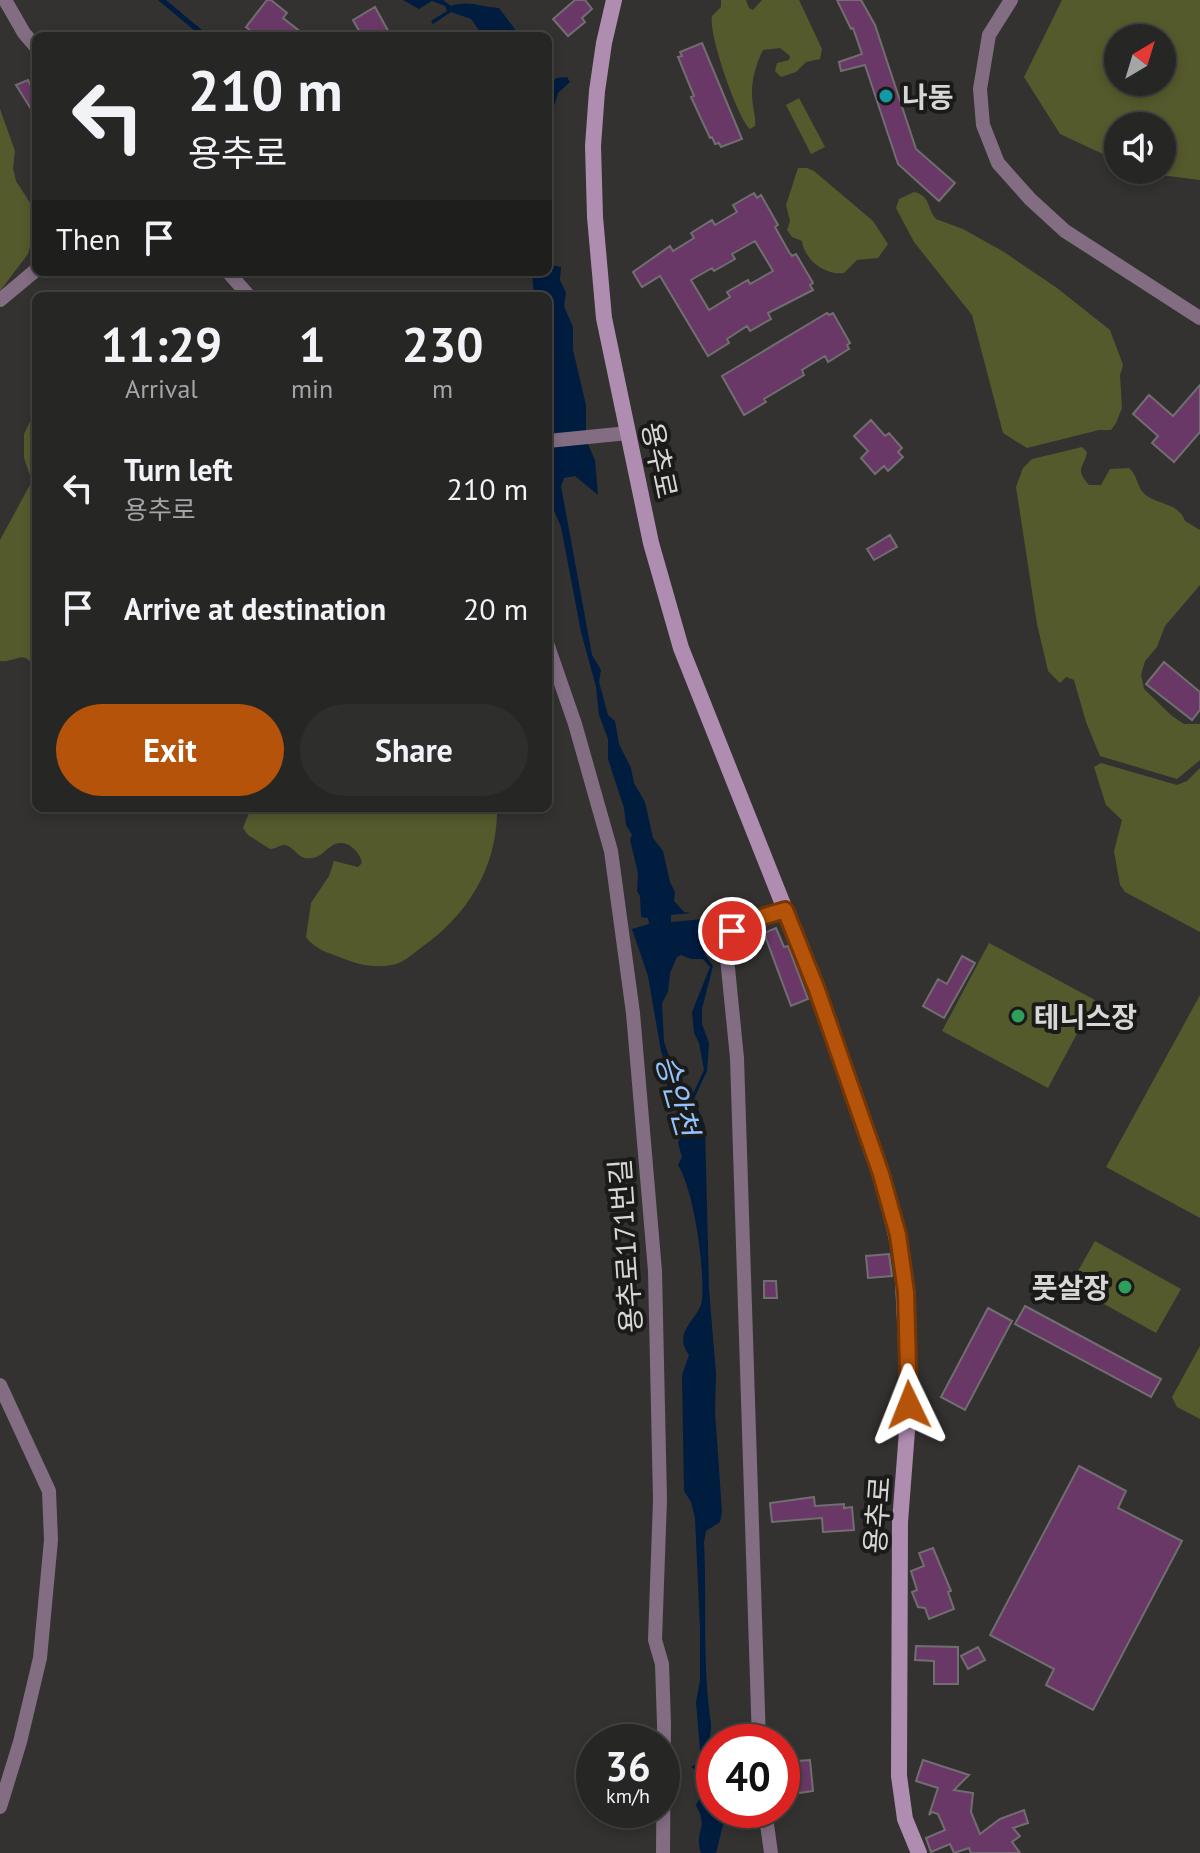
<!DOCTYPE html>
<html lang="en">
<head>
<meta charset="utf-8">
<style>
  body { margin:0; font-family:"PT Sans","Noto Sans KR",sans-serif; background:#2e2e2c; color:#f1f3f6; height:100vh; display:flex; flex-direction:column; font-size:30px; white-space:nowrap }
  * { box-sizing:border-box; margin:0 }
  p { font-size:26px; color:#a4a5a6 }
  .icon { flex:none; width:44px; height:44px; fill:none; stroke:currentColor; stroke-width:2; stroke-linecap:round; stroke-linejoin:round }
  .map { position:relative; flex:1; overflow:hidden }
  .drawer { position:absolute; left:32px; top:292px; width:520px; height:520px; display:flex; flex-direction:column; background:#262624; border-radius:12px; box-shadow:0 4px 12px #0003,0 0 0 2px #424341 }
  .drawer>* { flex:none }
  .hud { position:absolute; left:32px; top:32px; width:520px; height:244px; border-radius:12px; box-shadow:0 4px 12px #0003,0 0 0 2px #424341; background:#262624; color:#f1f3f6; overflow:hidden }
  .needle { width:52px; rotate:38deg }
  .controls { position:absolute; left:1104px; top:24px; display:grid; gap:16px }
  .controls a { display:grid; place-items:center; width:72px; height:72px; border-radius:50%; background:#262624; box-shadow:0 4px 12px #0003,0 0 0 2px #424341; font-size:40px }
  .speed { position:absolute; left:576px; top:1724px; display:flex; gap:16px; font-size:40px; font-weight:700; text-align:center }
  .speed>* { display:grid; place-content:center; width:104px; height:104px; border-radius:50%; background:#262624; box-shadow:0 4px 12px #0003,0 0 0 2px #424341; line-height:1 }
  .speed small { font-size:20px; font-weight:400 }
  .speed .limit { border:12px solid #d22; background:#fff; color:#111 }
  .pin { position:absolute; display:grid; place-items:center; width:68px; height:68px; color:#fff; margin:-34px; border:4px solid #fff; border-radius:50%; box-shadow:0 2px 8px #0007 }
  .me { position:absolute; width:88px; margin:-44px; rotate:358deg; stroke-linejoin:round; filter:drop-shadow(0 0 6px #0008) }
  .turn { display:flex; align-items:center; gap:28px; height:168px; padding:0 24px; font-size:36px }
  .turn .icon { width:104px; height:104px; stroke-width:2.5 }
  .turn b { display:block; font-size:56px; line-height:68px }
  .then { display:flex; align-items:center; height:76px; padding:0 24px; background:#0003; gap:16px; font-size:30px }
  .eta { display:flex; justify-content:space-evenly; align-items:center; height:136px; text-align:center }
  .eta b { font-size:48px; font-weight:700; line-height:56px }
  .cta { display:flex; gap:16px; margin-top:auto; padding:16px 24px }
  .cta a { flex:1; height:92px; border-radius:48px; background:#b45309; color:#fff; font-size:32px; font-weight:700; line-height:92px; text-align:center }
  .cta a+a { background:#2e2e2c; color:#f1f3f6 }
  ul { padding:0; list-style:none }
  li { display:flex; align-items:center; gap:24px; height:120px; padding:0 24px }
  li div { flex:1 }
  li b { display:block; font-size:30px }
  li em { font-style:normal }
  .map>svg:first-child { display:block }
  .green { fill:#555a2c; fill-rule:evenodd }
  .water { fill:#001c3f; fill-rule:evenodd }
  .building { fill:#6a3866; stroke:#706e70; stroke-width:2; fill-rule:evenodd }
  .lines { fill:none; stroke-linecap:round; stroke-linejoin:round }
  .street { stroke:#826d83; stroke-width:14 }
  .secondary { stroke:#af8db1; stroke-width:16 }
  .route-casing { stroke:#753606; stroke-width:20 }
  .route { stroke:#b45309; stroke-width:14 }
  .culture-dot { fill:#0f9aa8; stroke:#1a1a19; stroke-width:3 }
  .leisure-dot { fill:#2e9e5b; stroke:#1a1a19; stroke-width:3 }
  .labels { text-anchor:middle; dominant-baseline:central; stroke-width:8; stroke-linejoin:round; paint-order:stroke }
  .poi-label { font-size:28px; font-weight:bold; fill:#d7d7d5; stroke:#1a1a19; text-anchor:start }
  .street-label { font-size:28px; fill:#d7d7d5; stroke:#1a1a19 }
  .water-label { font-size:30px; font-style:italic; fill:#91c3fe; stroke:#1a1a19 }
</style>
</head>
<body>
<div class="map">
<svg width="1200" height="1853" viewBox="0 0 1200 1853">
  <rect width="100%" height="100%" fill="#333230"/>
  <!-- green -->
  <path class="green" d="M721 0H746L749 8 753 10 762 0H799L822 49 820 59 806 62 796 72 781 77 775 71 777 63 789 60 790 56 780 48 763 50C754 68 750 87 753 106 754 114 756 118 755 126L750 129C737 117 708 33 712 16L721 7Z
    M1062 0H1200V180L1145 173 1137 170H1162V126H1118V161L1060 134 1024 77ZM1162 38V82H1118V38Z
    M799 98 825 147 811 154 786 105Z
    M0 109 15 151 13 168 16 181 36 212V225L28 254 0 291Z
    M798 168H807L814 171 873 221 888 244 878 258 857 260 844 273C825 276 804 259 802 241L792 237 787 230 790 221 786 205Z
    M914 192C931 196 926 207 936 219L963 229 1004 252 1057 288 1110 330 1123 365 1120 375 1122 408 1116 423 1111 430H1099L1027 448 1003 433 972 315 914 242 896 208 899 199Z
    M36 409V672C24 646 19 663 0 661V540L32 481 24 458V434Z
    M1082 447 1087 452C1084 469 1074 468 1089 485H1101L1110 469 1129 468C1139 477 1136 488 1147 496 1161 505 1179 504 1185 521L1200 530V585L1165 626 1157 647 1145 661 1141 675 1144 689 1172 716 1184 724H1200V760L1177 779 1100 756 1086 722 1074 680 1066 677 1060 683 1048 671 1037 624 1016 487 1023 468 1032 459Z
    M1101 763 1177 785 1187 781 1200 768V932L1125 892 1120 885 1114 851 1122 820 1106 805 1094 767Z
    M251 808H497C498 866 468 915 422 947 414 953 405 961 396 964 377 969 359 965 342 958 327 952 316 950 306 937L311 903 329 876 334 861 358 867 362 863C360 852 347 838 333 845 323 851 320 860 305 858 296 856 292 844 283 845 278 846 275 849 270 849L248 835 243 828Z
    M989 943 1095 1000 1048 1088 942 1031Z
    M1200 995V1218L1106 1167Z
    M1095 1241 1181 1289 1156 1333 1070 1285Z
    M1200 1346V1419L1177 1407 1172 1397Z"/>
  <!-- water -->
  <path class="water" d="M158 0H166L209 36H201Z
    M403 0H443L451 6C469 0 480 7 499 8L520 36H483L471 19 451 12 433 24 431 21 447 11 445 6 432 1 419 9Z
    M556 78 567 77 570 82 558 93 555 104 548 111V89Z
    M548 257 551 265 561 267 560 280 566 293 564 306 573 327V350L586 405V440L595 460 598 495 575 476 564 478 561 486 592 655 601 670 599 682 608 715 615 721 619 744 631 768 634 783 645 802 653 838 663 851 670 882 675 892 674 901 684 912 691 913 671 915V922L704 919C699 941 700 948 713 966L702 1009V1024L709 1043 707 1071 694 1099 705 1126 709 1289 716 1374 715 1412 722 1512 720 1522 706 1531 704 1542C707 1602 702 1664 711 1723 712 1734 707 1744 710 1754L714 1749V1810L730 1811 723 1825 716 1853H701C695 1835 704 1830 701 1818 701 1813 697 1809 696 1805 704 1790 708 1777 691 1767L701 1761 696 1702 700 1680V1628L695 1518 691 1502 684 1491 682 1375 689 1355C671 1331 700 1319 702 1300 705 1269 694 1191 678 1165L682 1157 678 1143 682 1132 678 1111 667 1085 668 1071 661 1051 648 976 632 929 649 924 648 918 641 917 640 896 637 891 638 873 630 840 632 835 626 825 624 808 608 759V739L599 715 596 687 581 632 561 527 548 496V296H534L532 272H548ZM681 955 691 959H703L710 967 692 1012 694 1033 699 1043 704 1070 692 1096 678 1082 664 1042 662 1003 668 992 670 973 677 957Z"/>
  <!-- building -->
  <path class="building" d="M267 0H271L287 13 283 18 306 36H257L246 27Z
    M575 0H585L592 9 582 18 585 22 568 36 553 19Z
    M837 0H861L875 25 916 149 955 183 939 201 898 164 865 65 841 71 839 62 862 54 853 28 851 29Z
    M375 7 391 36H362L353 20Z
    M702 43 742 139 721 147 719 143 715 144 712 137 710 138 691 97 694 96 678 57 682 56 680 52Z
    M28 80 36 97V117L16 85Z
    M754 193 757 198 761 195 778 225 775 227 789 252 792 256 796 254 813 283 810 285 813 290 768 313 771 319 750 331 747 326 727 339 729 343 708 356 660 276 642 287 633 272 670 246 673 251 694 238 691 233 712 220 715 225 737 212 733 205ZM755 241 773 271 750 284 748 280 727 292 730 297 709 310 691 280 712 268 714 271 735 259 732 254Z
    M827 313 829 315 833 313 850 343 847 345 849 349 828 362 825 356 802 370 804 375 764 399 766 402 744 415 722 376Z
    M1200 385V432L1174 462 1152 443 1158 436 1133 414 1149 395 1173 416Z
    M871 420 885 436 889 433 902 448 898 452 903 457 888 471 884 466 875 474 861 458 868 451 854 436Z
    M890 535 897 547 874 560 867 549Z
    M1164 662 1200 692V710L1192 720 1146 684Z
    M776 928 784 947 788 946 808 999 791 1006 764 933Z
    M962 956 975 963 944 1018 923 1006 938 979 947 984Z
    M889 1254 892 1276 868 1278 866 1256Z
    M764 1281H776L777 1298H764Z
    M1025 1306 1161 1379 1151 1397 1015 1324Z
    M988 1308 1012 1321 965 1410 941 1397Z
    M1079 1466 1126 1491 1118 1508 1182 1541 1093 1710 1046 1685 1054 1669 990 1635Z
    M814 1497 815 1506 844 1504V1508L852 1507 854 1530 823 1532 822 1518 772 1522 770 1503Z
    M933 1548 951 1591 948 1592 954 1609 929 1619 925 1608 918 1607 912 1592 917 1590 911 1571 924 1566 919 1553Z
    M916 1646 958 1647V1684H934V1661L915 1660Z
    M978 1647 985 1660 968 1669 961 1656Z
    M810 1760 813 1791 799 1793 797 1761Z
    M923 1760 969 1775 954 1790 973 1793 971 1812 980 1834 1000 1819 1024 1810 1028 1823 1013 1828 1020 1836 1012 1842 1020 1853H971L969 1848 954 1853 950 1844 931 1852 926 1838 945 1830 938 1814 932 1812 929 1815 938 1788 916 1781Z"/>
  <g class="lines">
    <!-- street -->
    <path class="street" d="M5 0 24 33 36 47
      M1011 0 989 35 980 89 983 125 998 163 1030 199 1065 231 1200 318
      M228 272 249 296
      M0 300 36 270
      M548 441 628 433
      M548 646 575 724 611 851 633 1013 655 1271 660 1500 655 1640 662 1664 664 1724 663 1853
      M0 1385 49 1491 51 1540 40 1658 20 1742 0 1807
      M759 1742 737 1058 726 948C733 918 758 917 785 910
      M765 1810 771 1853"/>
    <!-- secondary -->
    <path class="secondary" d="M614 0 604 43 597 91 593 146 595 217 604 318 651 543 681 648 817 990 881 1174 902 1260 909 1405 900 1522 899 1776 905 1819 919 1853"/>
  </g>
  <g class="lines">
    <defs>
      <path id="route" d="M732 931 745 922 785 910 817 990 881 1174 898 1235 906 1292 909 1405"/>
    </defs>
    <!-- route casing -->
    <use href="#route" class="route-casing"/>
    <!-- route -->
    <use href="#route" class="route"/>
  </g>
  <!-- markers -->
  <circle class="culture-dot" cx="886" cy="96" r="8"/>
  <g class="leisure-dot">
    <circle cx="1018" cy="1016" r="8"/>
    <circle cx="1125" cy="1287" r="8"/>
  </g>
  <g class="labels">
    <!-- poi labels -->
    <g class="poi-label">
      <text x="902" y="96">나동</text>
      <text x="1034" y="1016">테니스장</text>
      <text x="1109" y="1287" text-anchor="end">풋살장</text>
    </g>
    <!-- street labels -->
    <g class="street-label">
      <text transform="translate(660 460) rotate(78)">용추로</text>
      <text transform="translate(625 1246) rotate(-94)">용추로171번길</text>
      <text transform="translate(877 1515) rotate(-86)">용추로</text>
    </g>
    <!-- water labels -->
    <g class="water-label">
      <text transform="translate(678 1095) rotate(74)">승안천</text>
    </g>
  </g>
</svg>
<div class="controls">
<a><svg class="needle" viewBox="-14 -14 28 28"><path d="M0-13l5 13h-10z" fill="#e53935"/><path d="M0 13l5-13h-10z" fill="#a4a5a6"/></svg></a>
<a><svg class="icon" aria-label="sound" viewBox="0 0 24 24"><path d="M4 9h4l5-4v14l-5-4H4zM17 9q2 3 0 6"/></svg></a>
</div>
<div class="speed"><div>36<small>km/h</small></div><div class="limit">40</div></div>
<div class="pin" style="left:732px;top:931px;background:#d93025"><svg class="icon" aria-label="arrive" viewBox="0 0 24 24"><path d="M6 21V4h12l-3 4 3 4H6"/></svg></div>
<svg class="me" style="left:909px;top:1405px" viewBox="-20 -20 40 40"><path d="M0-17L14 15 0 8-14 15z" fill="#b45309" stroke="#fff" stroke-width="4"/></svg>
<div class="hud">
<div class="turn"><svg class="icon" aria-label="left" viewBox="0 0 24 24"><path d="M17 20v-9H6M10 6l-5 5 5 5"/></svg><div><b>210 m</b>용추로</div></div>
<div class="then">Then<svg class="icon" aria-label="arrive" viewBox="0 0 24 24"><path d="M6 21V4h12l-3 4 3 4H6"/></svg></div>
</div>
<section class="drawer">
<div class="eta">
<div><b>11:29</b><p>Arrival</p></div>
<div><b>1</b><p>min</p></div>
<div><b>230</b><p>m</p></div>
</div>
<ul>
<li><svg class="icon" aria-label="left" viewBox="0 0 24 24"><path d="M17 20v-9H6M10 6l-5 5 5 5"/></svg><div><b>Turn left</b><p>용추로</p></div><em>210 m</em></li>
<li><svg class="icon" aria-label="arrive" viewBox="0 0 24 24"><path d="M6 21V4h12l-3 4 3 4H6"/></svg><div><b>Arrive at destination</b></div><em>20 m</em></li>
</ul>
<div class="cta"><a>Exit</a><a>Share</a></div>
</section>
</div>
</body>
</html>
